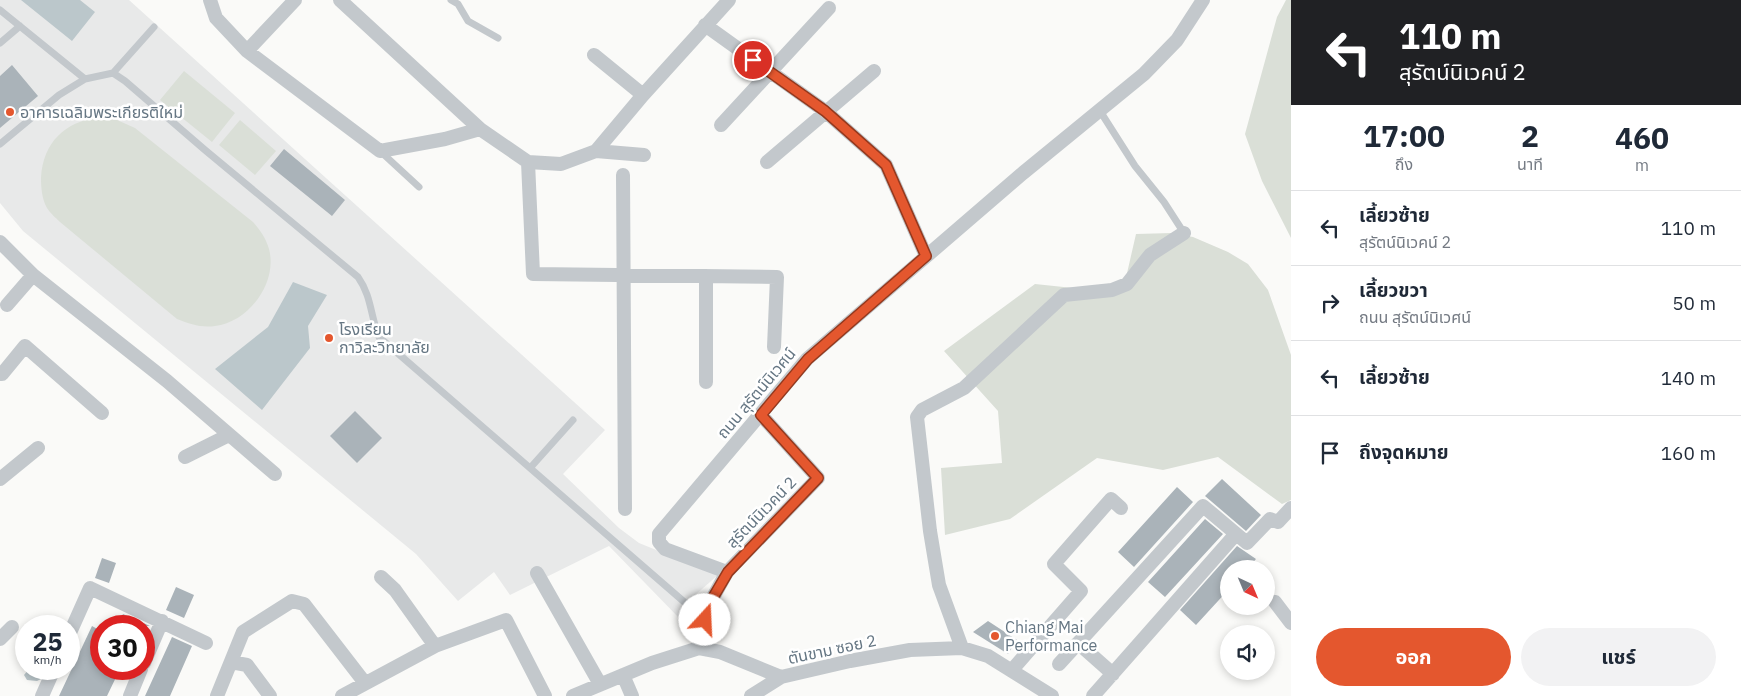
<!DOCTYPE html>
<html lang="th">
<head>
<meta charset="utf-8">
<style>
  body { margin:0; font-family:"IBM Plex Sans","Noto Sans Thai",sans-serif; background:#f2f2f3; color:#1f2937; height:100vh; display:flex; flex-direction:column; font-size:19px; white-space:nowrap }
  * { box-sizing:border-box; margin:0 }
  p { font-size:16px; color:#747a83 }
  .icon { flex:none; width:28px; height:28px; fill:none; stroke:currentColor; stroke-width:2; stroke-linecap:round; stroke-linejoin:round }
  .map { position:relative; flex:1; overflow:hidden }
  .drawer { display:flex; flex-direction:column; background:#fff; width:450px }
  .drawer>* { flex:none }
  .banner { background:#202124; color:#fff; overflow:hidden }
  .needle { width:32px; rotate:136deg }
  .controls { position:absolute; left:1220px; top:560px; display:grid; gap:10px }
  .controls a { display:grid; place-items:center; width:55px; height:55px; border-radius:50%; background:#fff; box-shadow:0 2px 8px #0003; font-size:25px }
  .speed { position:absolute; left:15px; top:615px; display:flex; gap:10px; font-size:25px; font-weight:700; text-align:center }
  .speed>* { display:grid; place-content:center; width:65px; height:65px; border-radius:50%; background:#fff; box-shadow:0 2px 8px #0003; line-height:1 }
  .speed small { font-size:12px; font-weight:400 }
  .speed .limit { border:8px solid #d22; background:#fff; color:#111 }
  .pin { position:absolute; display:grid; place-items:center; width:42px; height:42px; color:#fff; margin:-21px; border:2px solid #fff; border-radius:50%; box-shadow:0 1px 5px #0007 }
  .me { position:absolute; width:55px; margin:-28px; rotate:20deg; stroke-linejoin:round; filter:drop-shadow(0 0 4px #0008) }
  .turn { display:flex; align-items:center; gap:18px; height:105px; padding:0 25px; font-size:22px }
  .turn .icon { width:65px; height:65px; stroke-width:2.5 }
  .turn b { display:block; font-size:35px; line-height:42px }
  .eta { display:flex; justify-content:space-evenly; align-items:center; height:85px; text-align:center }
  .eta b { font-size:30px; font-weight:700; line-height:35px }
  .action { display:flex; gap:10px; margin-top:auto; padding:10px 25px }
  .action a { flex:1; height:58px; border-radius:30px; background:#e4572e; color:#fff; font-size:20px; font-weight:700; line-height:58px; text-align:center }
  .action a+a { background:#f2f2f3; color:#1f2937 }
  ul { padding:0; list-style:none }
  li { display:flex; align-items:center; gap:15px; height:75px; padding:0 25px; border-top:1px solid #e0e1e3 }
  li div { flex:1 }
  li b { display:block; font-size:19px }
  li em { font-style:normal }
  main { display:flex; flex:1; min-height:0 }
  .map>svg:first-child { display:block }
  .built { fill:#e8e9e9 }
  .green { fill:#dadfd7 }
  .water { fill:#bbc7cb }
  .building { fill:#aab3b9 }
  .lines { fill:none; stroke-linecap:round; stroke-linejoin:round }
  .service { stroke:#c3c8cc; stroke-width:7 }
  .minor { stroke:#c3c8cc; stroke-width:14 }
  .route-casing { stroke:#94391e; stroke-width:12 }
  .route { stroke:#e4572e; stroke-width:9 }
  .poi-dot { fill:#e4572e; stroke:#fff; stroke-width:2 }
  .labels { text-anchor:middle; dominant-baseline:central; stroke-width:5; stroke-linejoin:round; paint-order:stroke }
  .poi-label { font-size:16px; fill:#657683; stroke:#fff; text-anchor:start }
  .street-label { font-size:16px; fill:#657683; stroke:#fff }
</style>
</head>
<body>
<main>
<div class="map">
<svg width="1291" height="696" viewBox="0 0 1291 696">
  <rect width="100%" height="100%" fill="#fafaf8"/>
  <!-- built -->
  <path class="built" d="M0 0H129L605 430 563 474 619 528 639 543 718 575 686 603 682 621 609 546 510 595 494 572 458 601 416 554 23 231 0 203Z"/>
  <!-- green -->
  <path class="green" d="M1286 0H1291V238L1262 181 1245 134 1277 17Z
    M184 71 235 113 212 142 160 100Z
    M99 117 117 120 135 128 253 222C260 230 266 238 269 249 278 282 249 322 215 326 201 328 190 324 177 319L60 222C56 218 50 213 47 208 42 199 41 188 41 178 43 142 65 122 99 117Z
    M240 120 276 151 255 175 219 145Z
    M1172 233 1193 237 1228 252 1248 264 1268 290 1291 355V500L1282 504 1218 457 1163 470 1097 458 1010 519 945 535 941 468 1002 463 998 411 944 351 1035 284 1073 288 1125 282 1136 234Z"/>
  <!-- water -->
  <path class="water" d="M21 0H80L95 12 72 41Z
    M293 282 327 295 308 326 310 348 262 410 215 369 268 327Z
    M29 669H47L43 678 37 681 27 680 24 675Z"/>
  <!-- building -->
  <path class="building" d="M12 65 38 96 0 128V76Z
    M284 149 345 200 332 216 270 166Z
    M355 411 382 438 357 463 330 436Z
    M1222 479 1261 515 1246 531 1205 496Z
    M1177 487 1193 502 1134 567 1118 552Z
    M1205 519 1223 534 1165 597 1148 582Z
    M1237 546 1256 559 1247 569H1229V589L1196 625 1180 610Z
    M102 558 116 563 109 583 95 578Z
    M176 587 194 595 184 618 166 610Z
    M123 614 150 626H117Z
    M988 621 1017 640 1008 654 973 632Z
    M92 626 101 631V669H120L107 696H59Z
    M172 637 192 646 170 696H145Z"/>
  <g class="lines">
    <!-- service -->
    <path class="service" d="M451 0 458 4 468 21 498 38
      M0 10 85 79
      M0 43 20 26
      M113 73 154 27
      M1100 111 1135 166 1164 202 1184 233
      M0 144 59 95 85 79 113 73 125 81 205 150 358 277C372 297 370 315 379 337L705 620
      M380 151 419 187
      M531 467 573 420"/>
    <!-- minor -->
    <path class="minor" d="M210 0 216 18 247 51 380 151 445 139 480 129 528 162 561 164 596 151 643 95 729 0
      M340 0 480 129
      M705 25 825 111 886 165 926 256
      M247 51 295 0
      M594 55 643 95
      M721 125 829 8
      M596 151 644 155
      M528 162 533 274 777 277 774 347
      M767 162 874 71
      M623 175 625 509
      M0 242 33 275 167 381 275 474
      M706 276V382
      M7 305 33 275
      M0 374H2L25 346 102 413
      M185 457 229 435
      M0 479 38 448
      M727 572 665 549 659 542V534L807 359 1023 173 1144 74 1177 40 1203 0
      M537 573 600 684
      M381 577 395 590 435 646
      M1275 602 1291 623
      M69 635 90 588 206 643
      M0 639 12 627
      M1078 643 1113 674
      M699 648 711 601 727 572 818 478 761 415
      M962 648 939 585 930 531 917 417 922 410 964 388 1064 295 1112 290 1127 284 1150 255 1184 233
      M231 662 247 665 270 696
      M144 663 162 621
      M1059 664 1203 506 1247 543 1270 519 1278 522 1291 508
      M1012 670 1081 591 1054 564 1111 499 1121 508
      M623 675 632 696
      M42 696 54 669
      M130 696 141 669
      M217 696 243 632 292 601 304 604 365 683
      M342 696 435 646 506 620 545 696
      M573 696 652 663 699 648 720 652 781 677 850 661 910 650 962 648 988 656 1052 696
      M751 696 781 677
      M1093 696 1235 535"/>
  </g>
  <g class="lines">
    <defs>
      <path id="route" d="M705 620 711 601 728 572 818 478 761 415 808 359 926 256 886 165 825 111 753 60"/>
    </defs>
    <!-- route casing -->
    <use href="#route" class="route-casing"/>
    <!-- route -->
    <use href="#route" class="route"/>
  </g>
  <!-- markers -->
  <g class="poi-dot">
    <circle cx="10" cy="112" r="5"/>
    <circle cx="329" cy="338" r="5"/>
    <circle cx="995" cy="636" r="5"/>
  </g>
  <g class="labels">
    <!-- poi labels -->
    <g class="poi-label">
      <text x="20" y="112">อาคารเฉลิมพระเกียรติใหม่</text>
      <text x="339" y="329">โรงเรียน<tspan x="339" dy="18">กาวิละวิทยาลัย</tspan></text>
      <text x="1005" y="627">Chiang Mai<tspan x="1005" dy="18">Performance</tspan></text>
    </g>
    <!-- street labels -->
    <g class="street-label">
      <text transform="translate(756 393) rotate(-50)">ถนน สุรัตน์นิเวศน์</text>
      <text transform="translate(761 512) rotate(-46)">สุรัตน์นิเวคน์ 2</text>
      <text transform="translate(832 649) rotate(-12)">ตันขาม ซอย 2</text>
    </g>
  </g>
</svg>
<div class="controls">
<a><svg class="needle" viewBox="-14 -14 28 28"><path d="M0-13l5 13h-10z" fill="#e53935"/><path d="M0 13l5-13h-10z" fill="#747a83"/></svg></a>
<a><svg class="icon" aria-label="sound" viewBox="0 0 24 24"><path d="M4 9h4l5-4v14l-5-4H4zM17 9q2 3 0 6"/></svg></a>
</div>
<div class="speed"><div>25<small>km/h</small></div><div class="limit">30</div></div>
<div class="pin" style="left:753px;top:60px;background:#d93025"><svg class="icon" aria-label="arrive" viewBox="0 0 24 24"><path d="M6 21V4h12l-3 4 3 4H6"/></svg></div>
<svg class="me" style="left:705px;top:620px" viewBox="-20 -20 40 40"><circle r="19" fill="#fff"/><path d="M0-13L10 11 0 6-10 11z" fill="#e4572e"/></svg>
</div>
<section class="drawer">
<div class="banner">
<div class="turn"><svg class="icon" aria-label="left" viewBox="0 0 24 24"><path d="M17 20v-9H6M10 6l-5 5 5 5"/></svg><div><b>110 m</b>สุรัตน์นิเวคน์ 2</div></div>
</div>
<div class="eta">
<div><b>17:00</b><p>ถึง</p></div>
<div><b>2</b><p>นาที</p></div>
<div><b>460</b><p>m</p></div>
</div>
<ul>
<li><svg class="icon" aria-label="left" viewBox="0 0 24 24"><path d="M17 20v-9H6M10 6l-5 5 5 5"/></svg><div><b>เลี้ยวซ้าย</b><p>สุรัตน์นิเวคน์ 2</p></div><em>110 m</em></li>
<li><svg class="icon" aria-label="right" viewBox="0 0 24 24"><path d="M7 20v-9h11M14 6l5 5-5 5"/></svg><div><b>เลี้ยวขวา</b><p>ถนน สุรัตน์นิเวศน์</p></div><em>50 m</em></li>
<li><svg class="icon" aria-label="left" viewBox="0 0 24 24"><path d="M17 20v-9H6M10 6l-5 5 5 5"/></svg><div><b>เลี้ยวซ้าย</b></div><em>140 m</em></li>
<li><svg class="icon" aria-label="arrive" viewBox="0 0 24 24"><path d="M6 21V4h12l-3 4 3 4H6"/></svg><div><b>ถึงจุดหมาย</b></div><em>160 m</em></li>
</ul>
<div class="action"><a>ออก</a><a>แชร์</a></div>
</section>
</main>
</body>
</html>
